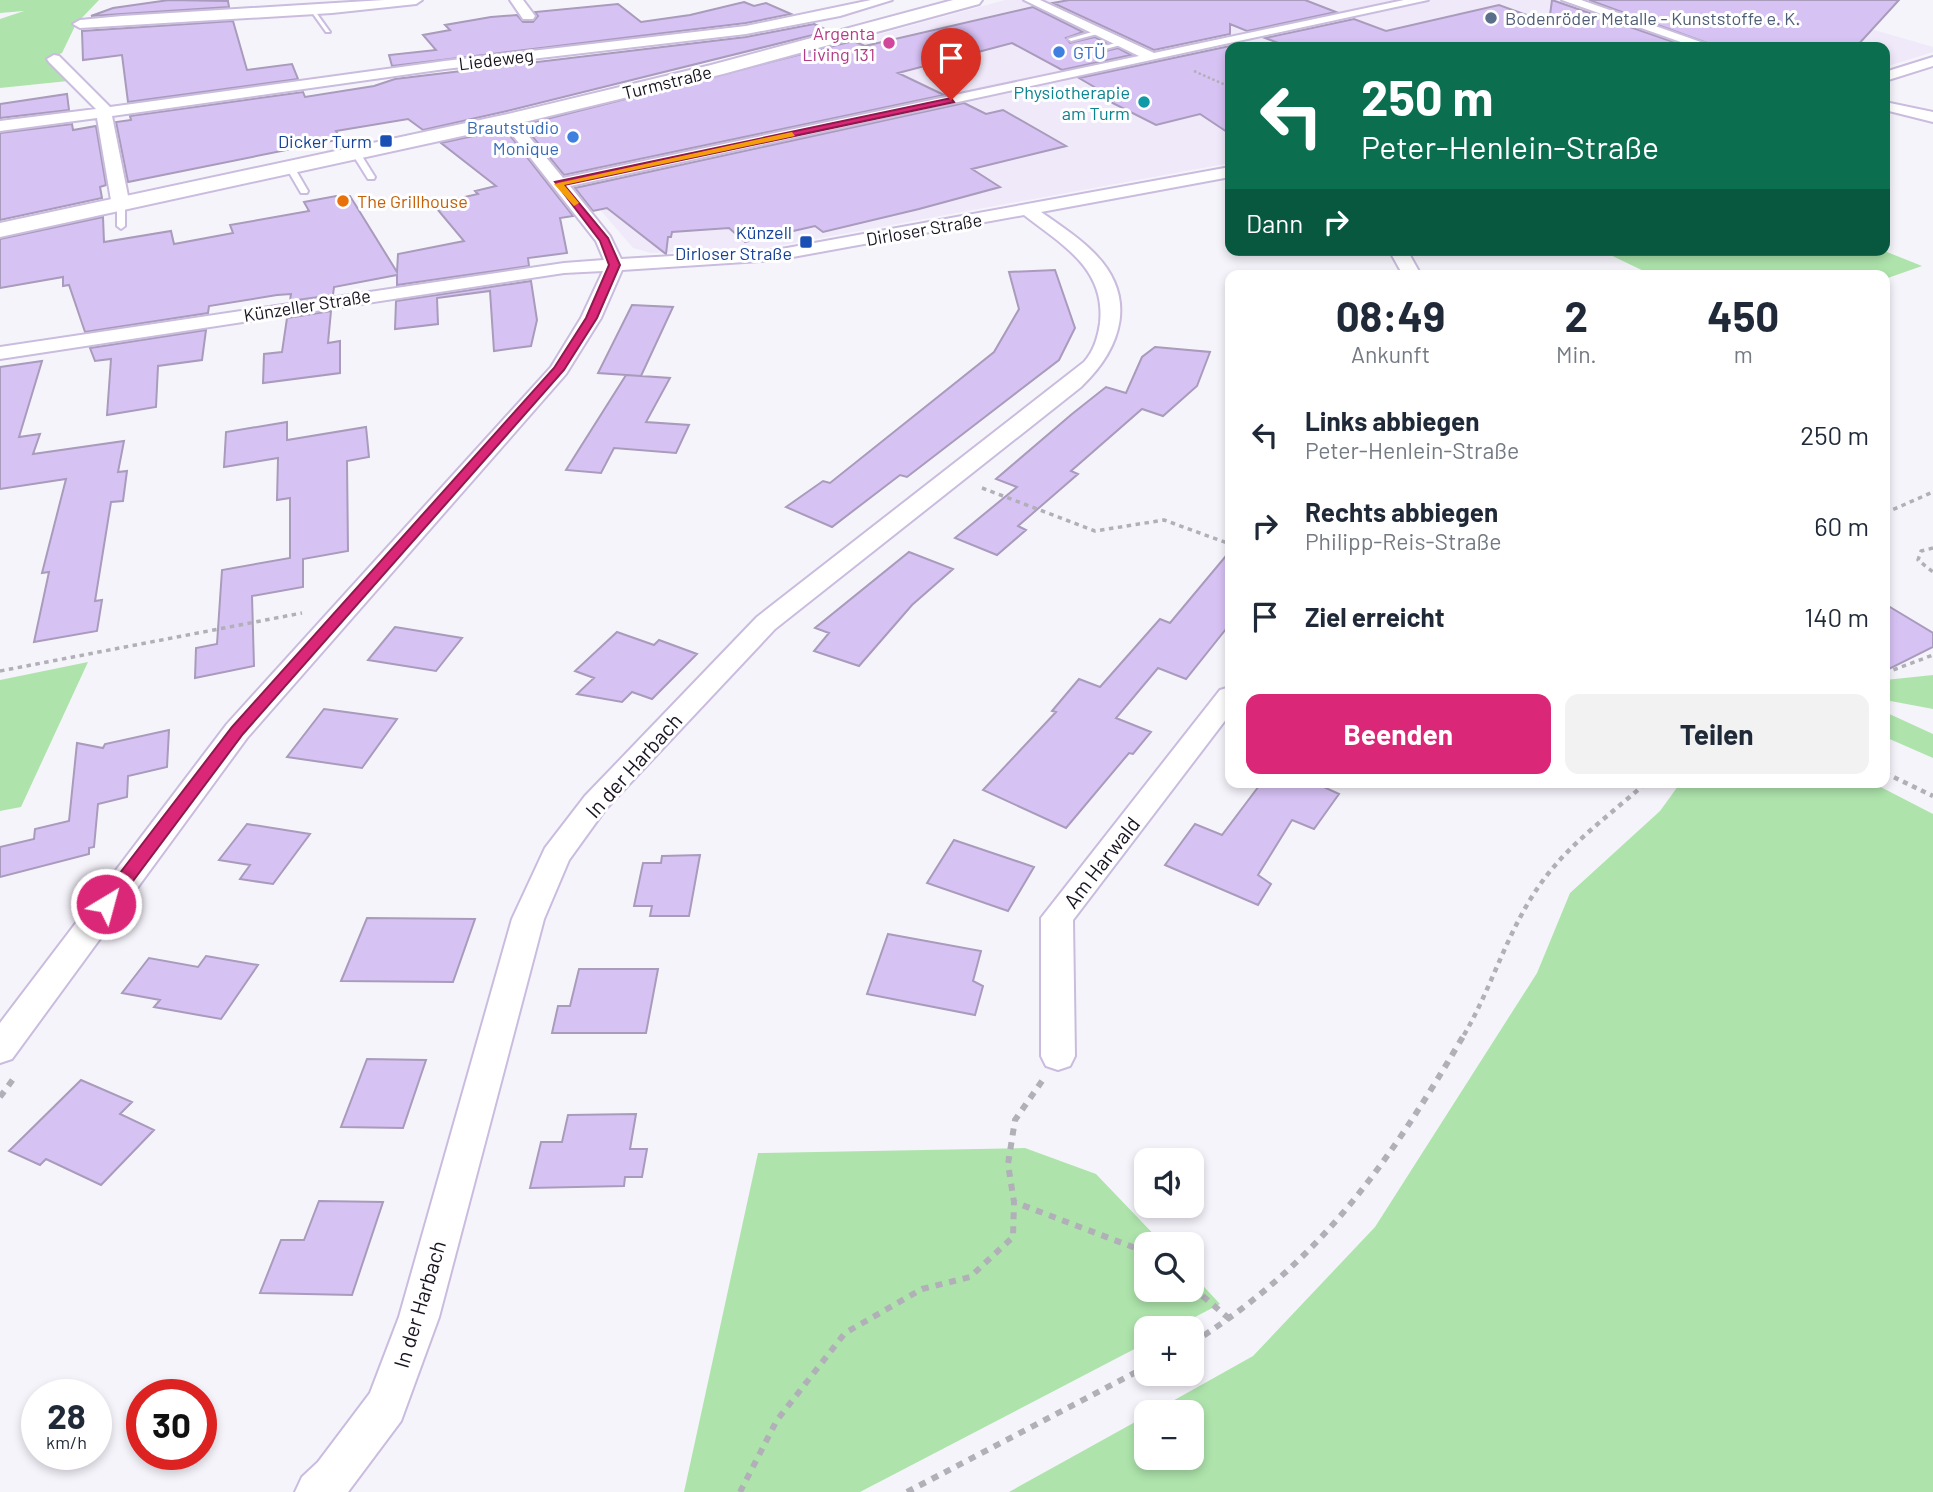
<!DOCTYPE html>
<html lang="de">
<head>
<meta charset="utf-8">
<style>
  body { margin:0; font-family:Barlow,sans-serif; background:#f2f2f3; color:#1f2937; height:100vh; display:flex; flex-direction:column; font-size:26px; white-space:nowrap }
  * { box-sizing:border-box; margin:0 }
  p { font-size:23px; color:#747a83 }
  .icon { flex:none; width:38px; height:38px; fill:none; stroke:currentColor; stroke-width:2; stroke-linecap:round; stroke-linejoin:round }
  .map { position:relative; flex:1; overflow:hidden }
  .details { position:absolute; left:1225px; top:270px; width:665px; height:518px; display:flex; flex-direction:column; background:#fff; border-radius:14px; box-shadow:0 4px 10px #0003 }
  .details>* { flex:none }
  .hud { position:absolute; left:1225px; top:42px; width:665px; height:214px; border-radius:14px; box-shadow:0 4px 10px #0003; background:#0b6e4f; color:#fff; overflow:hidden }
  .controls { position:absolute; left:1134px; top:1148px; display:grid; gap:14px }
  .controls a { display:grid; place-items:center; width:70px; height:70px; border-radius:14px; background:#fff; box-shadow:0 4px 10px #0003; font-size:35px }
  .speed { position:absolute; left:21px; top:1379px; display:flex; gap:14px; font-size:35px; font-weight:700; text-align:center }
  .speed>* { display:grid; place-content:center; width:91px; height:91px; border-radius:50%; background:#fff; box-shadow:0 4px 10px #0003; line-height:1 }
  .speed small { font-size:18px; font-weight:400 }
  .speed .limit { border:10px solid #d22; background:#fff; color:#111 }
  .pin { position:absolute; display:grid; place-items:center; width:60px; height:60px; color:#fff; margin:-72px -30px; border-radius:50% 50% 50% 0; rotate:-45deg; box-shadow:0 0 7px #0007 }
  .pin .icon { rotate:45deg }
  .me { position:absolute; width:77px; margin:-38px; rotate:37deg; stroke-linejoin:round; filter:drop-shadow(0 0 5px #0008) }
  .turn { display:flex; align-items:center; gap:24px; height:147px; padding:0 21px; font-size:32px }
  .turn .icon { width:91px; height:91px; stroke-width:2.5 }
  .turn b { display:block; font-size:49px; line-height:60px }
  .then { display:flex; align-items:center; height:66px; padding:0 21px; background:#0003; gap:14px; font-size:26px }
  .eta { display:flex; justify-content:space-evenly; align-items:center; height:119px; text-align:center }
  .eta b { font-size:42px; font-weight:700; line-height:49px }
  .button { display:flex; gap:14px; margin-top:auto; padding:14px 21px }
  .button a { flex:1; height:80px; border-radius:14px; background:#db2777; color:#fff; font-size:28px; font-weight:700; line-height:80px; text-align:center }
  .button a+a { background:#f2f2f3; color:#1f2937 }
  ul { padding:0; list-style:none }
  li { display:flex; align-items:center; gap:21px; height:91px; padding:0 21px }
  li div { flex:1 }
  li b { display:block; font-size:26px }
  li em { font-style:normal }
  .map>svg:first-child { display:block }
  .built { fill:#efe9f9 }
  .green { fill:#aee4ac }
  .building { fill:#d7c2f4; stroke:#a89bbb; stroke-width:2 }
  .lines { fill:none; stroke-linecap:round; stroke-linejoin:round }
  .service-casing { stroke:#cabcde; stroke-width:4 }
  .minor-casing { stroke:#cabcde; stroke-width:4 }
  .secondary-casing { stroke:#cabcde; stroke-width:4 }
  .path-far3 { stroke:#b1afb7; stroke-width:2.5; stroke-dasharray:2.5 2.5; stroke-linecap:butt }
  .path-far2 { stroke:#b1afb7; stroke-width:3.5; stroke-dasharray:4.5 4.5; stroke-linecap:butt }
  .path-far1 { stroke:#b1afb7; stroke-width:4.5; stroke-dasharray:5 5; stroke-linecap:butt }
  .path { stroke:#b1afb7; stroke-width:6; stroke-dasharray:7 7; stroke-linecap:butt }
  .service { fill:#fff; fill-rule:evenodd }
  .minor { fill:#fff; fill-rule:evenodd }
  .secondary { fill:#fff; fill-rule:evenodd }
  .route { fill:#db2777; stroke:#8e194d; stroke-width:2 }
  .slow { fill:#f59e0b }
  .service-dot { fill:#5c6f8a; stroke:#fff; stroke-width:2.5 }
  .hotel-dot { fill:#d1479c; stroke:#fff; stroke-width:2.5 }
  .shop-dot { fill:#3f7fe0; stroke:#fff; stroke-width:2.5 }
  .culture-dot { fill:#0f9aa8; stroke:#fff; stroke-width:2.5 }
  .transit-dot { fill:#1a4fb4; stroke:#fff; stroke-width:2.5 }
  .food-dot { fill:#e8710a; stroke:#fff; stroke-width:2.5 }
  .labels { text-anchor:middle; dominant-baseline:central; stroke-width:6; stroke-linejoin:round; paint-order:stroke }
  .far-service-label { font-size:18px; fill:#4e5e75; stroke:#fff; text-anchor:start }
  .far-hotel-label { font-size:18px; fill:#b23c85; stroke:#fff; text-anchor:end }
  .far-shop-label { font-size:18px; fill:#366cbe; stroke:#fff; text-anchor:start }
  .far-street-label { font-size:18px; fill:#191420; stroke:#fff }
  .far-culture-label { font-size:18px; fill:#0d838f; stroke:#fff; text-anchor:end }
  .far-transit-label { font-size:18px; fill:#164399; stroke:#fff; text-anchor:end }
  .far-food-label { font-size:18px; fill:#c56008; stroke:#fff; text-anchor:start }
  .street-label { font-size:21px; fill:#191420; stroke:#fff }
</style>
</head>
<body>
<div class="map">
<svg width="1933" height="1492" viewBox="0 0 1933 1492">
  <rect width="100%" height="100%" fill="#f6f4fb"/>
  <!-- built -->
  <path class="built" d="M1005 0H1771L1933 47V52L1885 67V47H1230V163L761 249 651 253 633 248 547 148 543 120 771 64Z"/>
  <!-- green -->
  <path class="green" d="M0 0H99L76 24 62 53 48 59 68 81 0 88V19L24 11 0 13Z
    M1600 250H1882L1922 266 1885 279V275H1652Z
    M88 662 21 807 0 811V680Z
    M1933 675V709L1885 700V680Z
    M1885 712 1933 734V758L1885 737Z
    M1681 782H1871L1933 814V1492H1009L1146 1416V1458H1192V1412H1153L1253 1356 1375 1227 1537 973 1570 893 1660 811Z
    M1025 1148 1096 1174 1163 1244H1146V1290H1192V1274L1220 1304 1174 1328H1146V1343L860 1492H684L758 1153Z"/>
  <!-- building -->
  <path class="building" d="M169 0 228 1 229 7 91 16 113 8Z
    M1069 0H1305L1336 12 1247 31 1230 24V34L1154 50 1053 3Z
    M1552 0 1688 47H1289L1265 38 1354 19 1386 31 1499 5 1549 23Z
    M1589 0H1899L1856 47H1718Z
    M744 2 754 6 766 3 791 14 746 23 392 66 389 55 436 50 423 35 450 30 445 25 491 17 517 15 523 22H533L538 16 535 12 618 4 641 22 690 15Z
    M1033 7 1083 32 1066 38 1070 43 1095 37 1106 43 1087 48 1085 52 1090 55 1118 48 1131 55 1062 70 1012 43 898 73 944 95 564 175 523 125 853 41 865 46Z
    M233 21 247 70 292 64 298 79 128 102 122 55 83 60 82 31Z
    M814 24 829 31 507 111 423 130 408 119 336 131 341 139 128 182 116 122 131 120 130 116 303 92 305 97 374 86 395 79 746 37Z
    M1230 46V134L1200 114 1156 125 1087 90 1096 88 1079 78Z
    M67 94 69 110 0 118V104Z
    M964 103 986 114 1003 110 1066 146 972 169 1000 187 919 209 823 232 815 226 745 242 729 228 672 232 671 237H668L666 254 607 208 593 211 575 188Z
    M72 124 73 130 96 126 106 185 100 187 102 198 0 220V133Z
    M505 129 573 216 560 218 567 253 528 258 529 266 397 285V275L334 287 333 295 290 301 291 294 277 295 209 306 208 313 85 332 69 285 63 286V277L0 288V239L103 217 104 242 171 231 174 244 233 233 230 225 309 211 304 202 336 196 338 198 350 196 397 272 398 254 464 241 433 204 478 194 475 191 496 186 441 143Z
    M1055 270 1075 328 1059 360 907 477 900 475 832 527 786 507 823 481 830 483 994 352 1019 309 1009 272Z
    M531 281 537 320 531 346 494 351 490 291 437 298 438 324 395 329 396 301Z
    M632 305 673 307 641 376 598 373Z
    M331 311 328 343 340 341V373L263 383 264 354 282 352 287 318Z
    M206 330 202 360 158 366 156 407 107 415 111 359 95 361 90 348Z
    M1155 347 1210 352 1197 386 1163 416 1142 409 1071 471 1078 474 1018 526 1026 530 997 555 955 538 1017 487 996 479 1072 414 1106 387 1126 393 1142 357Z
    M42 361 19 437 40 434 33 454 124 441 118 472 127 471 123 501 111 502 95 601 102 600 97 631 34 642 49 572 42 573 66 479 0 489V367Z
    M626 375 670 378 646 422 689 425 676 453 614 448 601 473 566 470Z
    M287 422V440L366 427 369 457 347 461 348 551 303 559V587L252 596 254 666 195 678 196 648 217 644 222 570 290 558V498L277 500 278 458 224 467 226 432Z
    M1230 551V624L1186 679 1158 668 1116 718 1151 732 1133 754 1129 753 1066 828 983 790 1056 712 1052 711 1079 679 1100 687 1160 619 1170 623Z
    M909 552 953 569 912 605 859 666 814 651 829 633 815 628Z
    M1885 604 1933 633V647L1885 671Z
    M395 627 462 638 436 671 368 660Z
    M617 632 654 645 659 640 697 654 652 699 632 692 622 702 577 694 594 678 575 671Z
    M324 709 397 719 362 768 287 757Z
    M169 730 167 767 128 776 127 797 98 804 94 847 89 848V854L0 877V847L34 839 35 829 69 821 77 743 103 748 105 744Z
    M1262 782H1313L1339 794 1314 829 1292 820 1258 875 1271 884 1258 905 1165 865 1195 824 1222 835Z
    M247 824 310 834 273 884 240 879 250 865 219 860Z
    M954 840 1034 867 1008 911 927 883Z
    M700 855 689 916H650L652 906H634L643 863H661L662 856Z
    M367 918 475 919 453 982 341 981Z
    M888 934 981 951 973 981 983 986 975 1015 867 994Z
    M206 956 258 965 221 1019 154 1007 160 1000 122 993 149 958 198 967Z
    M579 969H658L646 1033H552L558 1006H570Z
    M367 1059 426 1060 403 1128 341 1127Z
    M81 1080 132 1102 120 1114 154 1130 101 1185 46 1159 40 1165 9 1151Z
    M636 1114 630 1149H647L642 1177H625L624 1186 530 1188 541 1142H562L568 1115Z
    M319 1201 383 1202 352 1295 260 1293 281 1240H304Z"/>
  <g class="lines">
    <defs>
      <path id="service" d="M311 11H315L330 32H326Z
        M1099 30 1101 33 1071 41 1068 39Z
        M1122 41 1124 44 1091 53 1088 51Z
        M354 153H360L375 177 374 179H368L353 155Z
        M288 167H294L308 191 307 193H301L287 169Z
        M121 203 125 206V226L121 229 117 226V206Z"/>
      <path id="minor" d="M384 0H422L416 4 332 13 80 28 73 24 80 20 122 16Z
        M510 0H523L535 16 533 19H523Z
        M871 0H892L840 16 746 34 445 69 112 116 130 206 121 211 112 206 97 118 0 131V121L96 109 49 62 47 59 54 55 59 56 110 107 445 61 746 26Z
        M1024 0H1040L1154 53 1404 0H1428L570 186 610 236 621 259 776 250 1230 167V177L1041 212C1058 224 1077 236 1092 251 1139 296 1122 348 1081 387L775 629 605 810 569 860 544 919 439 1317 401 1421 348 1492H295L302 1477 318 1462 370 1393 399 1317 512 919 545 848 585 796 757 617 1084 362C1094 351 1098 337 1100 323 1106 268 1061 244 1024 215L776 260 622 270 601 318 566 374 247 738 12 1059 0 1063V1023L227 724 551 367 581 318 603 271 564 273 0 359V347L564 263 604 260 596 241 503 123V117H513L563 178 1139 56Z
        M1562 0H1581L1715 47H1695Z
        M1933 57V66L1885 81V72Z
        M1885 102 1933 112V122L1885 110Z
        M1389 250H1407L1421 275H1403Z
        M1230 687V714L1073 920 1075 1056 1070 1066 1058 1070 1046 1066 1041 1056V918L1220 690Z"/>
      <path id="secondary" d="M953 0H982L979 4 723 74 508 126 0 237V223L508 114 711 65Z"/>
    </defs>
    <!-- service casing -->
    <use href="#service" class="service-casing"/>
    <!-- minor casing -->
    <use href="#minor" class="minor-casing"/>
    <!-- secondary casing -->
    <use href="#secondary" class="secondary-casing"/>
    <!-- path-far3 -->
    <path class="path-far3" d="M1194 71 1230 87"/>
    <!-- path-far2 -->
    <path class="path-far2" d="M982 488 1095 531 1164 520 1230 544
      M1885 513 1933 492
      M1933 548 1921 551 1918 560 1933 572
      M0 671 302 613
      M1885 673 1933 655"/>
    <!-- path-far1 -->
    <path class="path-far1" d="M1885 773 1933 796
      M1464 1035C1492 987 1507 932 1539 886 1567 845 1610 815 1647 782"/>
    <!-- path -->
    <path class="path" d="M1042 1081 1015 1120 1008 1164 1014 1202 1146 1252
      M0 1097 14 1078
      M1192 1287 1232 1321
      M1192 1343C1321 1262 1389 1163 1465 1033
      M740 1492 777 1420 845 1333 922 1289 970 1277 1013 1237 1014 1202
      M907 1492 1146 1367"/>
    <!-- service -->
    <use href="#service" class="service"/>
    <!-- minor -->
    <use href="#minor" class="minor"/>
    <!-- secondary -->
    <use href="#secondary" class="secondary"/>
  </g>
  <!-- route -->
  <path class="route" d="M951 98 954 102 564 185 608 238 620 265 597 318 564 370 243 734 112 909H100L97 904 100 899 232 727 554 368 586 318 609 265 600 241 555 182Z"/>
  <!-- slow -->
  <path class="slow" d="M792 132 795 136 564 185 579 203 574 206 554 184Z"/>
  <!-- markers -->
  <circle class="service-dot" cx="1491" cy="18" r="7"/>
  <circle class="hotel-dot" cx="889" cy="43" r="7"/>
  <g class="shop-dot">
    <circle cx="1059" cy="52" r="7"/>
    <circle cx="573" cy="137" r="7"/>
  </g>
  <circle class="culture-dot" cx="1144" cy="102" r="7"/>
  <g class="transit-dot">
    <rect x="379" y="134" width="14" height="14" rx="3.5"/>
    <rect x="799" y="235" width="14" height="14" rx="3.5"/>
  </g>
  <circle class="food-dot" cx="343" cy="201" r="7"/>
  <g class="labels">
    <!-- far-service labels -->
    <g class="far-service-label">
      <text x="1505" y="18">Bodenröder Metalle - Kunststoffe e. K.</text>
    </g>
    <!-- far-hotel labels -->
    <g class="far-hotel-label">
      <text x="875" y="33">Argenta<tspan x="875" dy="21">Living 131</tspan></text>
    </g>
    <!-- far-shop labels -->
    <g class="far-shop-label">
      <text x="1073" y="52">GTÜ</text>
      <text x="559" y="127" text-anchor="end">Brautstudio<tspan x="559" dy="21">Monique</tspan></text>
    </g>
    <!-- far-street labels -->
    <g class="far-street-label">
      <text transform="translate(496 59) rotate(-7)">Liedeweg</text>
      <text transform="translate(667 82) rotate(-14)">Turmstraße</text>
      <text transform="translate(924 229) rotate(-10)">Dirloser Straße</text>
      <text transform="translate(307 305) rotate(-9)">Künzeller Straße</text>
    </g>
    <!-- far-culture labels -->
    <g class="far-culture-label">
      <text x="1130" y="92">Physiotherapie<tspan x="1130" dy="21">am Turm</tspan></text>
    </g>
    <!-- far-transit labels -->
    <g class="far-transit-label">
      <text x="372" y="141">Dicker Turm</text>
      <text x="792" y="232">Künzell<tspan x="792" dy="21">Dirloser Straße</tspan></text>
    </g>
    <!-- far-food labels -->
    <g class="far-food-label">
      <text x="357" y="201">The Grillhouse</text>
    </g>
    <!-- street labels -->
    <g class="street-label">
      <text transform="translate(633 765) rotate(-48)">In der Harbach</text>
      <text transform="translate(1101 862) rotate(-52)">Am Harwald</text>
      <text transform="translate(419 1304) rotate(-73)">In der Harbach</text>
    </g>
  </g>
</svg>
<div class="controls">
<a><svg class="icon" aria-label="sound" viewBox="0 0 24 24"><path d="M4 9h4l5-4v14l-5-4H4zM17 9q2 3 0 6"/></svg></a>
<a><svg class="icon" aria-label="search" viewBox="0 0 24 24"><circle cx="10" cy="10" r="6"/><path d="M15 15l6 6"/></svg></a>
<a>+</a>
<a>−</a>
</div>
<div class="speed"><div>28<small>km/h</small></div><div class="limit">30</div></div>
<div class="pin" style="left:951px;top:100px;background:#d93025"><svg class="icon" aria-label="arrive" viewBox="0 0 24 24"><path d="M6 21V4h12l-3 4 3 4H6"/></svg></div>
<svg class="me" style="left:106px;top:904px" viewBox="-20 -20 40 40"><circle r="17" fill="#db2777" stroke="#fff" stroke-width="3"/><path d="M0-11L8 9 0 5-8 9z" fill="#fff"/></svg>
<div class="hud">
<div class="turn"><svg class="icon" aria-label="left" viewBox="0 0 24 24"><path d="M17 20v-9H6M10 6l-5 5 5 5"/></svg><div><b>250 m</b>Peter-Henlein-Straße</div></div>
<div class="then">Dann<svg class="icon" aria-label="right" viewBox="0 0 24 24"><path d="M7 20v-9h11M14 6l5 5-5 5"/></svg></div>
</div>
<section class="details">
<div class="eta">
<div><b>08:49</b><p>Ankunft</p></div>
<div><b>2</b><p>Min.</p></div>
<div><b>450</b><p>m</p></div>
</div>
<ul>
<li><svg class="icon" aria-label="left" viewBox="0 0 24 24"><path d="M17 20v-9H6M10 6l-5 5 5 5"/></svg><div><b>Links abbiegen</b><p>Peter-Henlein-Straße</p></div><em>250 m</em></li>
<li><svg class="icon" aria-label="right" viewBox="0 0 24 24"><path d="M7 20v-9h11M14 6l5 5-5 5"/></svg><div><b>Rechts abbiegen</b><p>Philipp-Reis-Straße</p></div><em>60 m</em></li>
<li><svg class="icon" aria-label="arrive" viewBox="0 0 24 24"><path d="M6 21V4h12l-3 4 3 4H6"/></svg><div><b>Ziel erreicht</b></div><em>140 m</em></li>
</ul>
<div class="button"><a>Beenden</a><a>Teilen</a></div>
</section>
</div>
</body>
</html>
